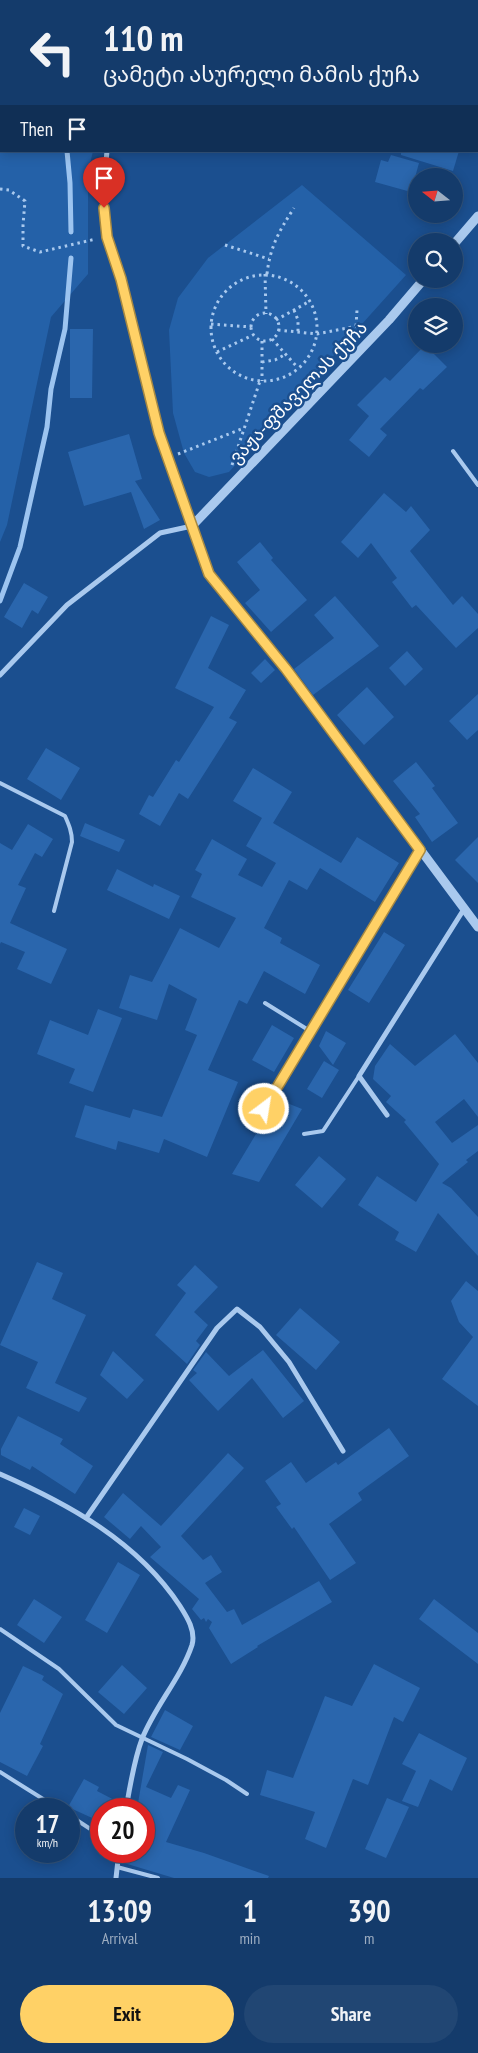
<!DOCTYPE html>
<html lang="en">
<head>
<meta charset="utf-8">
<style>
  body { margin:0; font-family:"PT Sans Narrow","Noto Sans Georgian",sans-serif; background:#214673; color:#f1f3f6; height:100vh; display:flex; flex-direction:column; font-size:19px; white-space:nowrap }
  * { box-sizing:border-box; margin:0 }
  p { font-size:16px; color:#9dadc1 }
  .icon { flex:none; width:28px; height:28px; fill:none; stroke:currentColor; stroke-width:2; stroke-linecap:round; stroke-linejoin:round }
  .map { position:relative; height:1878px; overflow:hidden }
  .details { display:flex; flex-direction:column; background:#143b6b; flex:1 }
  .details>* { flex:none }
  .top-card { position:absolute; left:0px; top:0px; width:479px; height:152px; box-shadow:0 2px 12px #0003,0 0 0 1px #33557e; background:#143b6b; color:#f1f3f6; overflow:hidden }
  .needle { width:32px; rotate:287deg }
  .tools { position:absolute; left:408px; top:168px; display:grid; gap:10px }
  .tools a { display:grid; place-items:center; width:55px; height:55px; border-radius:50%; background:#143b6b; box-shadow:0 2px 12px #0003,0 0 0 1px #33557e; font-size:25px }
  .speed { position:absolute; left:15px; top:1798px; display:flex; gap:10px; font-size:25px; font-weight:700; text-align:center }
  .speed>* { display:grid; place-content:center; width:65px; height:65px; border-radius:50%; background:#143b6b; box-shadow:0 2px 12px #0003,0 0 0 1px #33557e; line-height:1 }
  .speed small { font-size:12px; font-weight:400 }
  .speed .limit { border:8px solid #d22; background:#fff; color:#111 }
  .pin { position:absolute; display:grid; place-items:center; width:42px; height:42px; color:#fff; margin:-51px -21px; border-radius:50% 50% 50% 0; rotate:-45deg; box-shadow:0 0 5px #0007 }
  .pin .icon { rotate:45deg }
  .me { position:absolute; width:55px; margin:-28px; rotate:31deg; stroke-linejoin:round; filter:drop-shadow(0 0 4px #0008) }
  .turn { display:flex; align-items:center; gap:18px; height:105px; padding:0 20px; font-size:22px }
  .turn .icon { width:65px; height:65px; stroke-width:2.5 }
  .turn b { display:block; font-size:35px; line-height:42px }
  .then { display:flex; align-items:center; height:48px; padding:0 20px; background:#0003; gap:10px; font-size:19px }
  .eta { display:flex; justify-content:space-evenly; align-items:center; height:85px; text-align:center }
  .eta b { font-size:30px; font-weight:600; line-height:35px }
  .action { display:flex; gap:10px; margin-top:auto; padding:10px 20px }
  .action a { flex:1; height:58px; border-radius:30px; background:#ffd166; color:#111; font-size:20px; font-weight:600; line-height:58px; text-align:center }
  .action a+a { background:#214673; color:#f1f3f6 }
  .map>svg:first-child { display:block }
  .green { fill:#2461a8 }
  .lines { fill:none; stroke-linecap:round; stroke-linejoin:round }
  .stream { stroke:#9cc4f0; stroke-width:5 }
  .building { fill:#2a66ad }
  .path { stroke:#a9c9ee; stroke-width:3; stroke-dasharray:2.5 4; stroke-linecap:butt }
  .service { stroke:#a9c9ee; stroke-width:4 }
  .minor { stroke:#a9c9ee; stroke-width:5 }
  .tertiary { stroke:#a9c9ee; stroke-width:9 }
  .route-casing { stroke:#a68842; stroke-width:12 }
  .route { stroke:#ffd166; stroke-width:9 }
  .labels { text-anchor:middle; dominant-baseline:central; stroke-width:5; stroke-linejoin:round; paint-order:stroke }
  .street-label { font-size:18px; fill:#fff; stroke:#1b4f8f }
</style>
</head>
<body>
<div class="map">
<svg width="478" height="1878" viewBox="0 0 478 1878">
  <rect width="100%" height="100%" fill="#1b4f8f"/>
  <!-- green -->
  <path class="green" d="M0 0H133L1 1V151H93L88 173V274L51 317 7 525 0 542Z
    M302 185 406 275 229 472 209 477 195 472 184 453 173 413 169 330 178 298 208 258Z"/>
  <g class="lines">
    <!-- stream -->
    <path class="stream" d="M119 1V0
      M67 151 70 183 71 232
      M0 601 20 547 47 427 51 389 65 329 71 258"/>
  </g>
  <!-- building -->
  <path class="building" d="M401 151H459L453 171 401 155Z
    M391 155 419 163 411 192 375 182 381 160 388 162Z
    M70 329H93L92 398H70Z
    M425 345 447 367 423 390 420 388 380 429 387 435 369 457 349 440 369 416 357 405 385 377 390 381Z
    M129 434 142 479 135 481 160 520 144 529 131 492 84 506 68 452Z
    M384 493 406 512 411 506 430 530 410 551 453 605 462 596 478 614V628L456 648 416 605 412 608 392 582 397 578 371 543 358 558 341 542Z
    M260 542 273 558 271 560 307 600 271 632 245 603 260 590 237 562Z
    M24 583 48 597 38 614 32 610 22 628 4 617Z
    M335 596 379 646 313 695 294 669 334 638 314 615Z
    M211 616 229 625 208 668 246 690 229 718 237 722 188 799 179 793 160 826 139 814 149 795 153 797 176 760 179 762 214 707 175 688Z
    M407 651 423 669 405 686 389 668Z
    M265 659 275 670 261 683 251 673Z
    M367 687 394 717 364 745 337 715Z
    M478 694V730L467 740 449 721Z
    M46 748 80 768 61 800 27 779Z
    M416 762 435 786 432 788 458 823 432 842 415 817 420 814 393 781Z
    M253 768 292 792 273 823 341 863 357 837 399 863 375 902 320 868 307 890 289 880 264 928 282 938 280 943 320 965 305 994 264 971 247 1004 239 1000 208 1070 238 1082 207 1157 164 1139 159 1153 118 1141 116 1150 75 1137 85 1105 130 1118 133 1109 162 1117 197 1035 185 1030 197 999 169 984 157 1020 119 1008 130 975 152 982 180 928 219 948 236 918 191 897 202 874 195 870 212 839 247 859 238 875 262 887 276 863 246 846 262 818 233 801Z
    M85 823 125 840 119 852 80 836Z
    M28 824 53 839 42 857 35 853 18 885 26 888 10 923 67 949 51 984 17 969 25 952 1 942 0 944V843L12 850Z
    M478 837V883L455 860Z
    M117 869 153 887 154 884 180 896 169 919 107 890Z
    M384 932 405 945 369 1003 348 990Z
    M98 1009 122 1018 93 1092 69 1083 75 1069 37 1054 50 1020 88 1035Z
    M272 1025 294 1038 274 1072 252 1060Z
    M326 1031 346 1043 333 1065 319 1046Z
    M455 1034 478 1063V1117L464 1099 435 1122 452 1143 478 1125V1151L466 1160 468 1162 442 1183 451 1188 478 1217V1256L438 1213 416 1252 395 1240 399 1232 358 1205 377 1176 416 1202 439 1164 404 1122 406 1120 386 1102 391 1096 373 1079 375 1066 390 1044 415 1066Z
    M324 1061 339 1070 322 1098 307 1089Z
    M277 1099 302 1109 259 1182 232 1174Z
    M319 1156 346 1179 322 1208 295 1185Z
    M37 1262 63 1273 52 1299 86 1315 55 1383 87 1398 79 1412 26 1388 38 1362 0 1345Z
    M195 1265 218 1287 194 1312 208 1325 196 1341 200 1345 187 1364 155 1335 186 1293 177 1285Z
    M466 1281 478 1291V1406L442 1379 473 1337 459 1322 451 1301Z
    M300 1308 340 1342 316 1370 276 1335Z
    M263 1350 304 1401 283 1418 252 1378 218 1411 189 1380 197 1373 193 1370 206 1352 229 1376Z
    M113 1351 144 1380 127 1399 100 1375Z
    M18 1416 63 1439 60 1444 93 1466 75 1494 32 1466 30 1470 1 1455V1449Z
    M389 1428 409 1456 358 1493 362 1500 329 1524 356 1563 330 1580 294 1527 292 1529 276 1507 281 1504 265 1481 291 1462 306 1483 336 1462 338 1465Z
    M228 1453 244 1468 181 1536 203 1560 211 1555 222 1572 205 1583 227 1612 234 1609 242 1625 319 1581 332 1602 257 1646 258 1647 231 1664 209 1628 212 1622 208 1619 206 1622 204 1618 201 1620 192 1609 199 1599 150 1557 161 1547 141 1526 130 1539 104 1517 123 1493 161 1526Z
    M24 1508 40 1516 30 1535 14 1527Z
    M118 1562 140 1575 107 1633 85 1620Z
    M34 1599 62 1617 44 1643 17 1625Z
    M434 1599 478 1633V1664L419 1619Z
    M374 1664 420 1688 403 1722 394 1717 368 1785 353 1779 326 1848 305 1839 315 1812 260 1795 267 1770 293 1778 325 1696 352 1706Z
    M122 1665 147 1688 124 1714 98 1692Z
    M23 1666 44 1676 42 1680 63 1694 40 1744 43 1746 27 1776 0 1762V1713Z
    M165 1710 193 1726 180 1750 151 1737Z
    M419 1733 467 1758 452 1791 430 1779 418 1807 402 1801 416 1771 402 1764Z
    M148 1745 163 1752 146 1787 171 1798 178 1785 190 1790 166 1842 204 1853 269 1876 268 1878H174L124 1863 127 1851H144V1809H137Z
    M84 1779 99 1787 97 1791 122 1804V1809H101V1822L68 1807Z
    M387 1798 409 1807 386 1858 365 1849Z"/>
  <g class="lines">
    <!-- path -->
    <path class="path" d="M30 1V0
      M0 94 1 91
      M0 189 9 190 25 201 23 225V246L40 252 96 239
      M225 245 269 259
      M265 274 266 314
      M267 274C270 247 279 231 294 208
      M211 328a53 53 0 1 1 106 0a53 53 0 1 1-106 0Z
      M294 310 298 320V332
      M251 327a14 14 0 1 1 28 0a14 14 0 1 1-28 0Z
      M276 320 310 301
      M211 324 251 327
      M356 326 357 310
      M278 330 317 334 358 326 362 330
      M272 339 298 368
      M262 341V381
      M217 352 253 335
      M262 362 275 360 286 354
      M178 454 244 428
      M232 465 260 381"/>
    <!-- service -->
    <path class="service" d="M453 451 478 485
      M0 783 65 816C69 825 72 832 72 842L54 911
      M265 1003 310 1031
      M264 1109 420 850
      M304 1134 323 1131 359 1076
      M0 1629 59 1669 116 1725 187 1759 226 1780 247 1794
      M0 1772 59 1809
      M69 1815 101 1836
      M117 1867 158 1878"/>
    <!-- minor -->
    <path class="minor" d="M143 1 144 0
      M0 675 67 605 160 533 192 526 159 433 121 279 107 237 103 194 107 151
      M387 1115 359 1076 464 909
      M0 1474C69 1504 138 1542 180 1606 187 1617 196 1631 192 1645 181 1678 155 1706 142 1739 134 1760 130 1786 126 1809
      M86 1518 217 1328 237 1309 260 1327 289 1362 343 1451
      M116 1878 119 1851"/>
    <!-- tertiary -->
    <path class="tertiary" d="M454 244 478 216
      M424 279 389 320 192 526 209 574 286 669 478 927"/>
  </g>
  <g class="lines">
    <defs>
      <path id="route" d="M104 208 107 237 121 279 159 433 209 574 286 669 420 850 264 1109"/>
    </defs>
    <!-- route casing -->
    <use href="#route" class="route-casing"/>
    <!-- route -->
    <use href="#route" class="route"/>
  </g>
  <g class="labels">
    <!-- street labels -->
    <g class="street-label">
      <text transform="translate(298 392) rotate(-46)">ვაჟა-ფშაველას ქუჩა</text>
    </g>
  </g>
</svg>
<div class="tools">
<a><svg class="needle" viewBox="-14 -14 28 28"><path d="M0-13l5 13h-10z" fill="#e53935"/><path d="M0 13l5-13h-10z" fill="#9dadc1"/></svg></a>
<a><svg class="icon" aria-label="search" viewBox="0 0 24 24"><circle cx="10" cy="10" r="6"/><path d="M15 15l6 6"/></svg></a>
<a><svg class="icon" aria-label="layers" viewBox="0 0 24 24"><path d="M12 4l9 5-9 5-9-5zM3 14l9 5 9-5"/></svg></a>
</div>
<div class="speed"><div>17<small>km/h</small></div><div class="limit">20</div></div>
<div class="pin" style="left:104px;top:208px;background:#d93025"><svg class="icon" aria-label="arrive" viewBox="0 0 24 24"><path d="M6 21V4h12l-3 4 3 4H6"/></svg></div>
<svg class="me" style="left:264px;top:1109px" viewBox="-20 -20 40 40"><circle r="17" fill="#ffd166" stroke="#fff" stroke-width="3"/><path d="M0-11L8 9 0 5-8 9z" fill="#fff"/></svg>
<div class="top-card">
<div class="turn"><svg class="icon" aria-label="left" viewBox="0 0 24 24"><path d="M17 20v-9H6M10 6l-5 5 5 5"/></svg><div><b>110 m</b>ცამეტი ასურელი მამის ქუჩა</div></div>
<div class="then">Then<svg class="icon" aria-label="arrive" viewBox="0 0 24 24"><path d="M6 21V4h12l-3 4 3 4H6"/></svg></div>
</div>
</div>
<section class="details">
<div class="eta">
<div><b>13:09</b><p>Arrival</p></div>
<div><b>1</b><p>min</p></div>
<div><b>390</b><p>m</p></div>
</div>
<div class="action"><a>Exit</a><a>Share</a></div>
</section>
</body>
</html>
